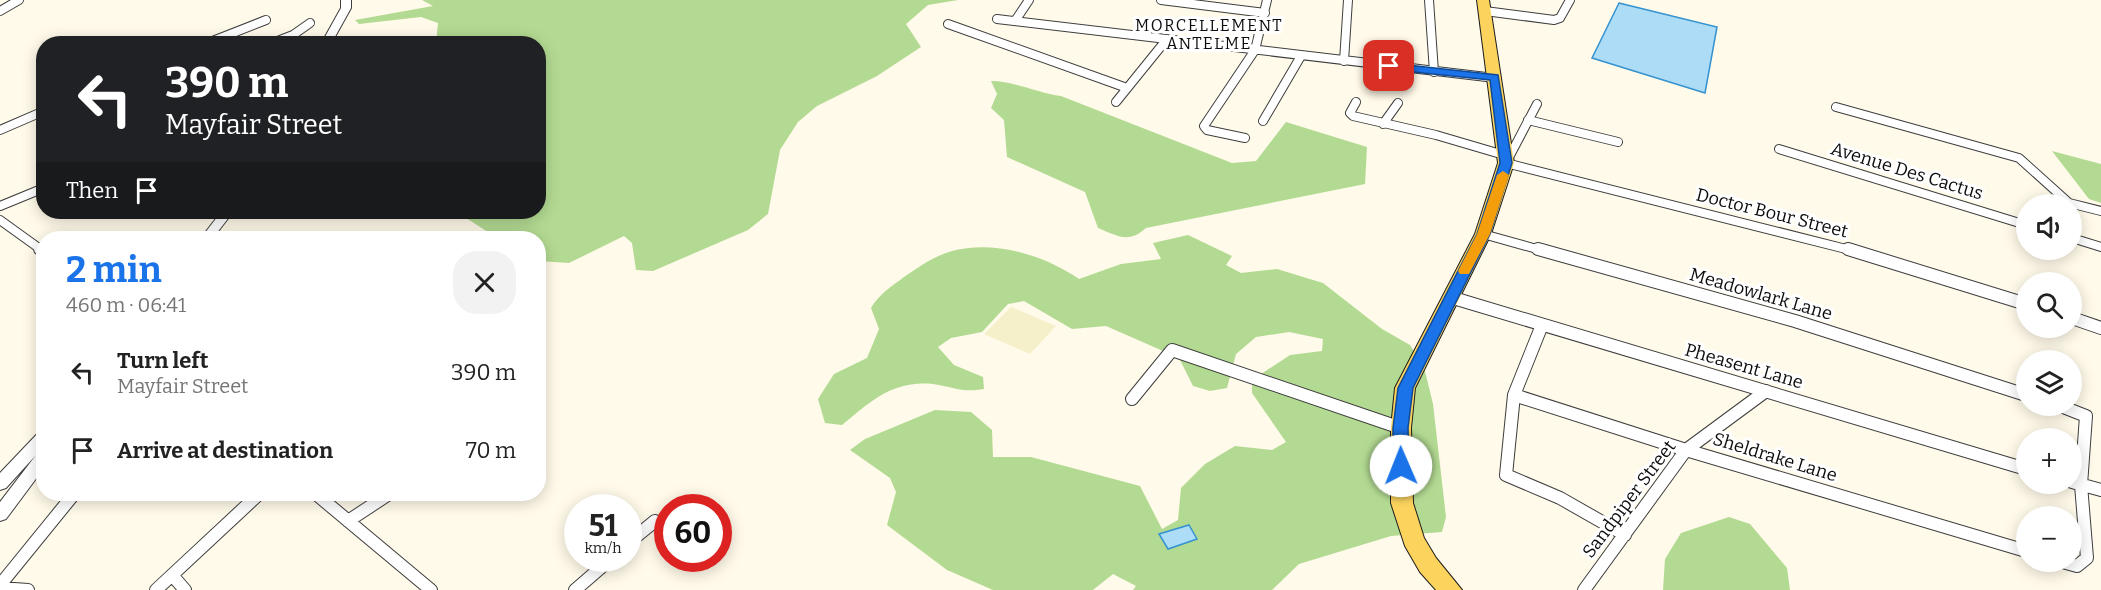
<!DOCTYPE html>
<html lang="en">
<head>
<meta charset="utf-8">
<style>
  body { margin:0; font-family:Bitter,serif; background:#f2f2f2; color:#222; height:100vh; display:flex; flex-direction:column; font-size:22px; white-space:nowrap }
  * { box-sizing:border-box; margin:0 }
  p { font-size:20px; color:#767676 }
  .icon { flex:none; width:33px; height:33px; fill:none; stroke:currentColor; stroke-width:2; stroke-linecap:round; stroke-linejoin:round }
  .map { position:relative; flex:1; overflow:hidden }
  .side { position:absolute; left:36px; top:231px; width:510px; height:270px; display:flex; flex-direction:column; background:#fff; border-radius:24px; box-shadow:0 3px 15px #0003 }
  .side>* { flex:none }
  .hud { position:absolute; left:36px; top:36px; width:510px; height:183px; border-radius:24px; box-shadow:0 3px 15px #0003; background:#202124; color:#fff; overflow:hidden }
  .buttons { position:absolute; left:2016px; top:194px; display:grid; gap:12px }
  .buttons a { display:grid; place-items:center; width:66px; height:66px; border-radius:50%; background:#fff; box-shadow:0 3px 15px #0003; font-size:30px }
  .speed { position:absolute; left:564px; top:494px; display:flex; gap:12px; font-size:30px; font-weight:700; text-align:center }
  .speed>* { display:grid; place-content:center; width:78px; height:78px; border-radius:50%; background:#fff; box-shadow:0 3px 15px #0003; line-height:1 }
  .speed small { font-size:15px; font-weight:400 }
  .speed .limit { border:9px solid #d22; background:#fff; color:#111 }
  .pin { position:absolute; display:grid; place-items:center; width:51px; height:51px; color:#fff; margin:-26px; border-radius:12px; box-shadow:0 3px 9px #0006 }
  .me { position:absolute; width:66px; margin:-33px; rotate:359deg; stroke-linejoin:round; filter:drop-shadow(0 0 4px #0008) }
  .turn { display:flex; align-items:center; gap:21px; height:126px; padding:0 30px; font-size:27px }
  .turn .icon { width:78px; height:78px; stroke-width:2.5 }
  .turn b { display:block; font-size:42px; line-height:51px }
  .then { display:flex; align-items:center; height:57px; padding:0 30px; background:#0003; gap:12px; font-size:22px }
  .round { display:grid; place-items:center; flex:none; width:63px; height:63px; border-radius:24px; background:#f2f2f2 }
  .overview { display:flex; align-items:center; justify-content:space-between; height:102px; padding:0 30px }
  h1 { font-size:36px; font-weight:700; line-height:45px; color:#1a73e8 }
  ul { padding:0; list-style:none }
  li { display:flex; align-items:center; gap:18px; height:78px; padding:0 30px }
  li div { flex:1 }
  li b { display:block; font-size:22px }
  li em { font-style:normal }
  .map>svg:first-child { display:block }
  .farmland { fill:#f5f0c9 }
  .forest { fill:#b3da92 }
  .water { fill:#addcf7; stroke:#3392cf; stroke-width:1.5 }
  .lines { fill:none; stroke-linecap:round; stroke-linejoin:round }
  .minor-far1-casing { stroke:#3e3e3e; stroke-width:10 }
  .minor-casing { stroke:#3e3e3e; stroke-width:14 }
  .tertiary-casing { stroke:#3e3e3e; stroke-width:2 }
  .primary-casing { stroke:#1c1c1c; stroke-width:2 }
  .minor-far1 { stroke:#fff; stroke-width:8 }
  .minor { stroke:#fff; stroke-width:12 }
  .tertiary { fill:#fff; fill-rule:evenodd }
  .primary { fill:#fbd35d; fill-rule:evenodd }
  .route { fill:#1a73e8; stroke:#114b97; stroke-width:1.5 }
  .slow { fill:#f59e0b }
  .labels { text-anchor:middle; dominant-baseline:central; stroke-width:6; stroke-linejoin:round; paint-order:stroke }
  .far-neighbourhood-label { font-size:16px; letter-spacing:1.5px; fill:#0b0b0b; stroke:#fff }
  .street-label { font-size:18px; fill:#0b0b0b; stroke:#fff }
</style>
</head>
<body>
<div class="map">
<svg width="2101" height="590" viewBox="0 0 2101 590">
  <rect width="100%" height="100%" fill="#fffae9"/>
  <!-- farmland -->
  <path class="farmland" d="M1011 307 1056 326 1030 354 984 334Z"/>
  <!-- forest -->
  <path class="forest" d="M422 0H958L928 5 906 24 921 47 877 76 817 106 798 122 780 150 768 214 748 230 653 271 636 270 632 243 624 236 569 263 539 261 538 238H497L457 212H538V44L436 43 438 23 421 17 359 24 355 20 433 6Z
    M991 81C1014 81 1038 93 1061 96L1232 163 1256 161 1286 122 1367 147 1365 184 1146 228C1128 244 1118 236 1098 228L1085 192 1007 157 1004 120 991 108 997 94Z
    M2052 151 2101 164V203L2089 199Z
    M1188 235 1232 256 1226 265 1241 273 1277 269 1323 283 1382 329 1410 345 1424 367 1433 404 1446 517 1442 532 1391 536 1299 564 1272 590H1133L1136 586 1113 574 1093 590H993L947 570 887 525 896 492 890 478 850 450 865 439 935 410 971 412 992 430 993 457H1031L1140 486 1162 529 1178 520 1181 488 1205 464 1235 446 1272 450 1286 442 1252 393V380L1290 355 1322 351 1323 339 1289 332 1256 337 1236 354 1227 388 1210 391 1193 386 1179 358 1106 326 1072 329 1024 301 1008 304 982 332 951 338 938 347 954 365 983 377 984 389C962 393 954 387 933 384 893 380 871 401 842 425L825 423 818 399 834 374 867 358 879 329 871 308C879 294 891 287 904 277 919 267 934 256 952 251 995 240 1044 255 1079 279L1121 264 1161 259 1153 243Z
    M1729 517 1750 524 1787 568 1790 590H1663L1665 559 1681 533Z"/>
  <!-- water -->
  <path class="water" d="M1619 3 1717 27 1705 93 1592 58Z
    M1189 525 1197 539 1168 549 1159 534Z"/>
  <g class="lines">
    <defs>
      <path id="minor-far1" d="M1161 0 1265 13
        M1429 0 1434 72
        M0 11 19 0
        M1485 11 1554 20 1560 18 1570 0
        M997 19 1495 78
        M1015 21 1029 0
        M948 24 1127 88
        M205 44 266 20
        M270 44 293 35 310 23
        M1344 61 1348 0
        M1116 102 1167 39
        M1356 102 1350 113 1353 116 1436 135 1504 155
        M1537 104 1506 163 1854 251
        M1836 107 2019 158 2069 203
        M1528 120 1618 142
        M1263 121 1301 56
        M1383 124 1398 103
        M0 130 44 111
        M1245 138 1207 130 1204 126 1255 50 1267 0
        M1779 149 2026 225
        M2069 203 2101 211
        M0 206 44 188
        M0 220 43 251
        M1483 234 1544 251
        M2072 238 2101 247"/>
      <path id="minor" d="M40 249 44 252
        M1538 249 1795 321 2026 395
        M1848 249 2026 304
        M1450 297 2026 469
        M2072 318 2101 328
        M1542 325 1514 395 1506 475 1560 498 1625 535
        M1514 395 1686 450 2026 551
        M1132 399 1172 350 1401 428
        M2058 405 2086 416 2081 485 2087 558 2077 566 2059 561
        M2072 482 2101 490
        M316 494 431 590
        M348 521 389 494
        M628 543 655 521
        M172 575 185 590
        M0 585 74 494
        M0 588 28 590
        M156 590 259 494
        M575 590 612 558
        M1584 590 1686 450 1766 391"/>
      <path id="tertiary" d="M341 0H351V8L331 44H321L341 8Z
        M221 212H233L213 238H201Z
        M44 430V447L39 452 44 450V468L6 519 0 521V502L36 455 6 488 0 490V473L39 432Z"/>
      <path id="primary" d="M1477 0H1489L1514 163 1491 234 1415 388 1411 428 1413 503 1424 538 1436 558 1462 590H1436L1420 572 1405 546 1391 503V428L1395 388 1475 234 1498 163Z"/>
    </defs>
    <!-- minor-far1 casing -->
    <use href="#minor-far1" class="minor-far1-casing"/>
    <!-- minor casing -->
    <use href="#minor" class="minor-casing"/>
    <!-- tertiary casing -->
    <use href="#tertiary" class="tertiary-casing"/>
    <!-- primary casing -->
    <use href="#primary" class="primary-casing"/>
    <!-- minor-far1 -->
    <use href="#minor-far1" class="minor-far1"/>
    <!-- minor -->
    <use href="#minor" class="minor"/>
    <!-- tertiary -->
    <use href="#tertiary" class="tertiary"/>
    <!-- primary -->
    <use href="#primary" class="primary"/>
  </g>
  <!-- route -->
  <path class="route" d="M1389 63 1498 75 1512 163 1490 234 1413 388 1408 428 1409 466 1407 470 1401 472 1395 470 1393 466V428L1398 388 1477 234 1500 163 1490 80 1385 69 1384 66Z"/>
  <!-- slow -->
  <path class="slow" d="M1503 171 1509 175 1490 234 1469 274H1460L1458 271 1477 234 1497 175Z"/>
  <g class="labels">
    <!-- far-neighbourhood labels -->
    <g class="far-neighbourhood-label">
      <text x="1209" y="25">MORCELLEMENT<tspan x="1209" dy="18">ANTELME</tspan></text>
    </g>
    <!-- street labels -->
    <g class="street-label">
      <text transform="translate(1907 171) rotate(17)">Avenue Des Cactus</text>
      <text transform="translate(1772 213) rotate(14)">Doctor Bour Street</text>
      <text transform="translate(1761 294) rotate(16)">Meadowlark Lane</text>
      <text transform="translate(1744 366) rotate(16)">Pheasent Lane</text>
      <text transform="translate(1775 457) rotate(17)">Sheldrake Lane</text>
      <text transform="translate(1629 499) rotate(-53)">Sandpiper Street</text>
    </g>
  </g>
</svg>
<div class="buttons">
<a><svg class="icon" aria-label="sound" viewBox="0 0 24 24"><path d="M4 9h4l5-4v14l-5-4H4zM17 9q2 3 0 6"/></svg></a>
<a><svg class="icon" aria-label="search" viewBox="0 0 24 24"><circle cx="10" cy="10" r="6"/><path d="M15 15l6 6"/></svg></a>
<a><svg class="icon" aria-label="layers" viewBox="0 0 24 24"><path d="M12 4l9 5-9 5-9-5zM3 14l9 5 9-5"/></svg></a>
<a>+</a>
<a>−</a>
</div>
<div class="speed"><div>51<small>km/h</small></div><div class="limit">60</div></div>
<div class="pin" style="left:1389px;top:66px;background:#d93025"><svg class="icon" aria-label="arrive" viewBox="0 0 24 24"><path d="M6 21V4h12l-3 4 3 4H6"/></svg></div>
<svg class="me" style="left:1401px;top:466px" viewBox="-20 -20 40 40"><circle r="19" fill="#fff"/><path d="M0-13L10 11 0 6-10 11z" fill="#1a73e8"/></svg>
<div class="hud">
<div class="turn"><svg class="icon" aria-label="left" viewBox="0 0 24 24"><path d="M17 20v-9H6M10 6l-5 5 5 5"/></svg><div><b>390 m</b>Mayfair Street</div></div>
<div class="then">Then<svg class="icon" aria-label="arrive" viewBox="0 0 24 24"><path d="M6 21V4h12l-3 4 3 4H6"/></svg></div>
</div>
<section class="side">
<div class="overview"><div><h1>2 min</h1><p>460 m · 06:41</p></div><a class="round"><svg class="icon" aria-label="close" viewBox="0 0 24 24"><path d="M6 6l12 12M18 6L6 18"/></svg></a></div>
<ul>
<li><svg class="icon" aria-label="left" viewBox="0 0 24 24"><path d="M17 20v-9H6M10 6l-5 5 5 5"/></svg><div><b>Turn left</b><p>Mayfair Street</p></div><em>390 m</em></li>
<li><svg class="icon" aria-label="arrive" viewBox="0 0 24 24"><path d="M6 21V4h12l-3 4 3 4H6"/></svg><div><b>Arrive at destination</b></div><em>70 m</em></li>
</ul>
</section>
</div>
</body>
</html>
